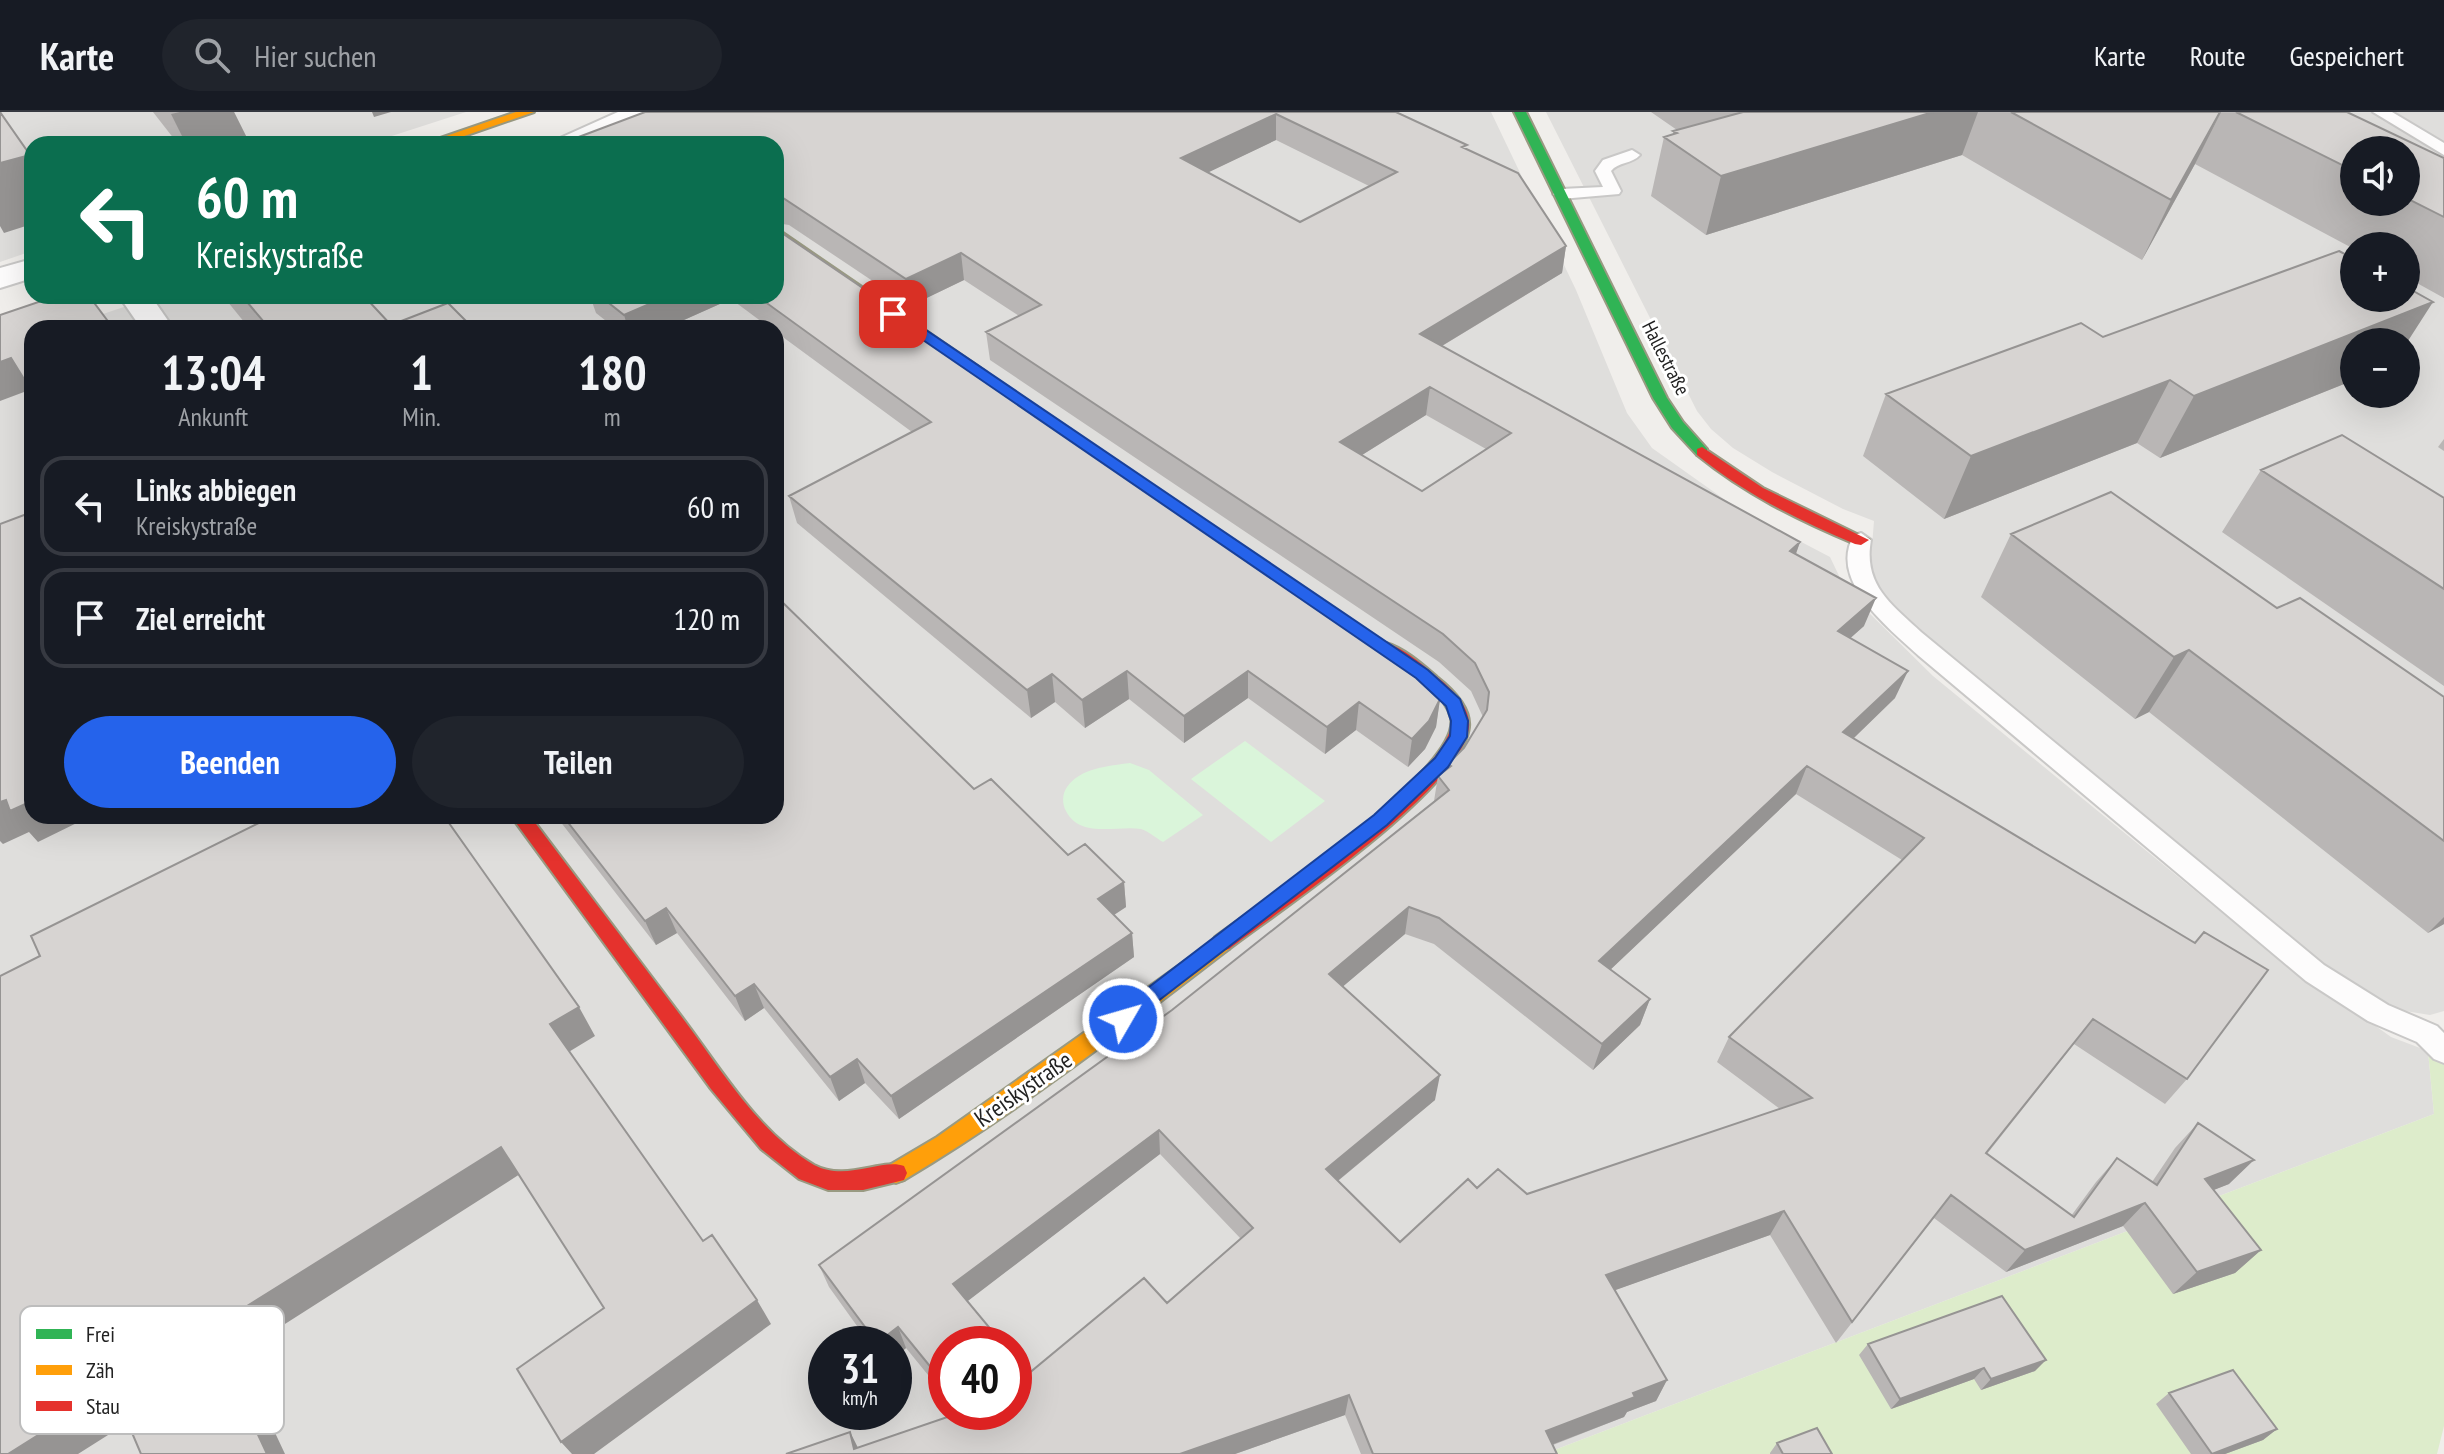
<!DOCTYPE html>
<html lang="de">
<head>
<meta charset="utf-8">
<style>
  body { margin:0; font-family:"PT Sans Narrow",sans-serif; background:#20242c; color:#f1f3f6; height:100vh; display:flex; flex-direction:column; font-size:30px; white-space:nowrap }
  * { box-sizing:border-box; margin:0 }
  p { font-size:26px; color:#9ea1a6 }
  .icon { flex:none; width:44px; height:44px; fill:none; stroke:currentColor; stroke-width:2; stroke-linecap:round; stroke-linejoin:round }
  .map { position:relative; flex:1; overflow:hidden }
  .panel { position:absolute; left:24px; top:208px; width:760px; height:504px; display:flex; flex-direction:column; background:#171b24; border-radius:24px; box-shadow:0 8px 32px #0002 }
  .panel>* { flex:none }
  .top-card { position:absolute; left:24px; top:24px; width:760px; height:168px; border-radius:24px; box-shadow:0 8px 32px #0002; background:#0b6e4f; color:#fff; overflow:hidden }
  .buttons { position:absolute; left:2340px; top:24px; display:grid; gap:16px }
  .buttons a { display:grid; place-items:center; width:80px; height:80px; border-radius:50%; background:#171b24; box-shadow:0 8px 32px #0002; font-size:40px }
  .speed { position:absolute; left:808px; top:1214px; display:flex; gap:16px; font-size:40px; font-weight:700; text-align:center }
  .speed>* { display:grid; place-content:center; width:104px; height:104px; border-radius:50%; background:#171b24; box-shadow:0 8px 32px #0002; line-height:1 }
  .speed small { font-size:20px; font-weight:400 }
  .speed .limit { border:12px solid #d22; background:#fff; color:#111 }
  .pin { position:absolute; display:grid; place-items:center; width:68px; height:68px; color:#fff; margin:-34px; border-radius:16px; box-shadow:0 4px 12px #0006 }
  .me { position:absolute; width:88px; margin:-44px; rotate:52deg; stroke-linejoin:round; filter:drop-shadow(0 0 6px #0008) }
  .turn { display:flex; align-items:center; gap:28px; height:168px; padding:0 40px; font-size:36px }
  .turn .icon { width:104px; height:104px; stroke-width:2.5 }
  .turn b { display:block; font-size:56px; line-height:68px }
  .eta { display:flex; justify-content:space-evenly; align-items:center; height:136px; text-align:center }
  .eta b { font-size:48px; font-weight:700; line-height:56px }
  .primary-button { display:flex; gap:16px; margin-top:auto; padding:16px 40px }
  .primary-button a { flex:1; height:92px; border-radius:48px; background:#2563eb; color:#fff; font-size:32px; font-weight:700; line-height:92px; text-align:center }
  .primary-button a+a { background:#20242c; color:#f1f3f6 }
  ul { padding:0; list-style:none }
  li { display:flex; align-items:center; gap:24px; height:100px; margin:0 16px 12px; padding:0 24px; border:4px solid #363941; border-radius:24px }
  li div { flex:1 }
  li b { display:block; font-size:30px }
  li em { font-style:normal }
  header { display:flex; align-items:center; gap:48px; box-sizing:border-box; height:112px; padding:0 40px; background:#171b24; border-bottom:2px solid #363941 }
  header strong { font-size:38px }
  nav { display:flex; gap:44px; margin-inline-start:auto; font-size:28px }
  .search { width:560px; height:72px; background:#20242c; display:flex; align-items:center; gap:20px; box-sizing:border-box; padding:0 28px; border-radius:44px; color:#9ea1a6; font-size:30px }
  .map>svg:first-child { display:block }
  .residential { fill:#dfdedc; fill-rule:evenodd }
  .grass { fill:#ddeccb }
  .park { fill:#daf5da }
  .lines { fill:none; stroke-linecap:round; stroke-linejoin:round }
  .lane-casing { stroke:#c9c8c7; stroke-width:4 }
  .street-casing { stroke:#c9c8c7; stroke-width:4 }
  .fast-casing { stroke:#999a82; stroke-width:4 }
  .slow-casing { stroke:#999a82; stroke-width:4 }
  .jam-casing { stroke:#999a82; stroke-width:4 }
  .lane { fill:#fdfcfc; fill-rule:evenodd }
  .street { fill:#fdfcfc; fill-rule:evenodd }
  .fast { fill:#30b455; fill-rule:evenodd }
  .slow { fill:#ff9f0a; fill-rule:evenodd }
  .jam { fill:#e5322d; fill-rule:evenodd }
  .wall { fill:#b9b6b5; fill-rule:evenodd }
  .shaded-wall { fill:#969493 }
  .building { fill:#d7d4d2; stroke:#969493; stroke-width:2; fill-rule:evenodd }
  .route { fill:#2563eb; stroke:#184099; stroke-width:2 }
  .labels { text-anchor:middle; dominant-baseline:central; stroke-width:6; stroke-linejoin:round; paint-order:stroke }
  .far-street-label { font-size:20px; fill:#222; stroke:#fff }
  .street-label { font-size:24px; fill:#222; stroke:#fff }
  .key { fill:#fff; stroke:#bdbdbd; stroke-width:2 }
  .key-label { font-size:22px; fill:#222 }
</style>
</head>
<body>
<header>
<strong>Karte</strong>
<div class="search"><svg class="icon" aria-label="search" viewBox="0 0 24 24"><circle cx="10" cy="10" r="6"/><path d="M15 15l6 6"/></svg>Hier suchen</div>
<nav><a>Karte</a><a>Route</a><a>Gespeichert</a></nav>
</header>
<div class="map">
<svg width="2444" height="1342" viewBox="0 0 2444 1342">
  <rect width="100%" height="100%" fill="#f0eeeb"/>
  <!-- residential -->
  <path class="residential" d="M0 0H466L367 32H32V139L0 150Z
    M662 0H1491L1576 178 1627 301 1652 336 1738 397 1830 445 1842 470 1860 492 1933 564 2254 827 2391 925 2428 939 2434 1002 1544 1342H0V238L32 226V704H776V216H62L156 184H776V32ZM826 1232H894V1300H826ZM946 1232H1014V1300H946Z
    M1546 0H2372L2444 44V899L2430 903 2399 898 2318 850 1916 519 1884 483 1870 459 1874 409 1843 397 1772 360 1733 336 1711 317 1697 299ZM2354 38H2406V90H2354ZM2354 134H2406V186H2354ZM2354 230H2406V282H2354Z
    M2391 0H2444V32Z"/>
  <!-- grass -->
  <path class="grass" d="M2428 939 2444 953V1314L2437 1342H1544L2434 1002Z"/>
  <!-- park -->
  <path class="park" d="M1245 629 1325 689 1271 730 1191 667Z
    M1130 651 1149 658 1203 703 1163 730C1156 726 1148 719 1141 717 1118 713 1080 727 1066 699 1062 692 1062 682 1067 675 1080 656 1109 654 1130 651Z"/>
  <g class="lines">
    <defs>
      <path id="lane" d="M2373 0H2392L2444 31V43Z
        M1632 38 1640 43C1632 52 1618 50 1611 59L1621 79 1619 82 1561 87 1553 82 1561 77 1603 75 1595 59 1603 48Z
        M1861 421 1871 428C1863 473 1891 492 1921 520L2324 853 2388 893 2437 914 2444 921V951L2434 947 2417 930 2368 909 2306 869 1919 544C1890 517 1827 469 1854 423Z"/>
      <path id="street" d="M618 0H655L651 6 594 32H556L560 26Z
        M32 147V166L0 176V156Z
        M119 184H151L169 210 165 216H141Z"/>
      <path id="fast" d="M1514 0H1526L1667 286 1683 310 1707 337V343H1697L1672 316 1653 286Z"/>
      <path id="slow" d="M516 0H534L441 32H423Z
        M776 118 780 119 986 260 984 263H974L776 128Z
        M1222 823 1229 825 1232 831 1229 837C1124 918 1018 1000 904 1068L896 1071 888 1068 885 1061 888 1054 937 1025Z"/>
      <path id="jam" d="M1702 335 1763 376 1869 428 1861 433 1855 432C1798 408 1745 382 1697 343V337Z
        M1386 531C1404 536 1423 553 1437 565 1451 576 1471 595 1469 615 1463 676 1280 798 1229 837L1222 839 1215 837 1212 831 1215 825C1257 794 1462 656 1451 606 1444 577 1403 556 1380 541L1378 537 1380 533Z
        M511 704H530C580 771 631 837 681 904 720 955 757 1020 814 1053 846 1070 882 1046 904 1054L907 1061 904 1068 863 1078H828L799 1067 761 1037 711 977Z"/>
    </defs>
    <!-- lane casing -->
    <use href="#lane" class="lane-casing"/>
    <!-- street casing -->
    <use href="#street" class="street-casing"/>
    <!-- fast casing -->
    <use href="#fast" class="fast-casing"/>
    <!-- slow casing -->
    <use href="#slow" class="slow-casing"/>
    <!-- jam casing -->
    <use href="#jam" class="jam-casing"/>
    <!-- lane -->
    <use href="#lane" class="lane"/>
    <!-- street -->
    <use href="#street" class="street"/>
    <!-- fast -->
    <use href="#fast" class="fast"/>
    <!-- slow -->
    <use href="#slow" class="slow"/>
    <!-- jam -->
    <use href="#jam" class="jam"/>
  </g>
  <!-- wall -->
  <path class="wall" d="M153 0H234L250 32H178Z
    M645 0H1396L1466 37 1566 134 1562 161 1442 234 1800 430 1796 442 1864 514 1850 526 1895 586 1853 627 2187 967 2165 992 2074 932 1987 1042 2071 1104 2096 1070 2117 1046 2152 1070 2175 1036 2198 1011 2229 1072 2213 1078 2261 1138 2235 1161 2173 1182 2123 1114 2006 1160 1934 1106 1836 1231 1770 1123 1615 1178 1667 1268 1656 1289 1627 1300 1624 1305 1553 1333 1557 1342H1361L1345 1303 1235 1342H786L850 1320 858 1336 959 1301 958 1300H1014L1028 1262 1167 1191 1241 1127 1160 1042 967 1189 946 1232V1285L906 1236 894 1246V1232H870L829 1175 819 1153 1172 898 1434 689 1438 664 1447 658 1448 652 1464 636 1483 605 1471 579 1439 550 990 248 986 220 1019 204 964 168 910 194 789 113 776 111V32ZM1276 28 1369 74 1300 110 1208 60ZM1426 303 1486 337 1422 379 1362 343ZM1796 682 1902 748 1729 925 1717 950 1780 997 1527 1082 1477 1076 1400 1130 1338 1069 1435 988 1343 874 1405 822 1434 832 1593 958 1640 913 1650 887 1610 858Z
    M1651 0H2347L2444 46V186L2406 165V134H2354V137L2195 52 2142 148 1962 43 1706 123 1651 84 1664 25 1673 22V19L1677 18ZM2354 38H2406V90H2354Z
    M873 183 874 189 1440 587 1436 615 1425 637 1408 655 1356 618 1325 642 1248 586 1184 631 1129 587 1085 616 1055 590 1031 606 797 411 789 384 912 320 776 220V216H770L731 187 666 216H615L596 201 590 184Z
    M223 184H364L391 213 473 216H249Z
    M2103 225 2354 230V268L2160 346 2137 331 1944 407 1863 344 1886 282Z
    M2444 327V339L2438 335Z
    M2261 358 2444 386V574L2222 420Z
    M2011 422 2277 496 2444 585V812L2428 821 2149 600 2135 607 1981 485Z
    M974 677 1068 743 1124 770 1126 795 1114 803 1132 821 1134 845 899 1007 865 971 839 989 764 896 745 909 677 821 656 833 556 704H776Z
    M1868 1232 2035 1259 1981 1278 1974 1267 1891 1297 1859 1243Z
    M2169 1281 2277 1317 2263 1328 2225 1342H2191L2156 1292Z
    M1777 1331 1832 1342H1770V1341Z"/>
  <!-- shaded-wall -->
  <path class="shaded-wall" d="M180 0H234L250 32H186L171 2Z
    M372 0H391L374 5Z
    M1933 0H1978L1962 43 1706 123 1721 64Z
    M2221 0 2195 52 2142 148 2171 88Z
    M1276 2V28L1182 73 1181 46Z
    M30 43 32 47V112L4 121 0 114V51Z
    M1566 134 1562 161 1417 249 1420 222Z
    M961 141 964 168 910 194 906 167Z
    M668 184H730L731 187 666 216H628L624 203Z
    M2433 190 2406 232V230H2354V268L2160 346 2194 284Z
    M11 246 32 277 0 289V250Z
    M2170 268 2137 331 1944 407 1971 344Z
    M1430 275 1426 303 1338 358 1340 330Z
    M1800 430 1790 458V439Z
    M1876 486 1864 514 1827 547 1838 519Z
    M2189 538 2149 600 2135 607 2174 545Z
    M1127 559 1129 587 1085 616 1082 588Z
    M1248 559V586L1184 631V604Z
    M1908 559 1895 586 1831 648 1843 620Z
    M1052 562 1055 590 1031 606 1027 578Z
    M1440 587 1436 615 1425 637 1408 655 1412 627Z
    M1359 590 1356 618 1325 642 1327 615Z
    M1807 654 1796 682 1591 876 1599 849Z
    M6 688 32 689V704H91L38 730 29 720 3 732 0 729V690Z
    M1124 770 1126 795 1100 812 1098 787Z
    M1409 795 1405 822 1327 888 1329 862Z
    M666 796 677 821 656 833 645 809Z
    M2444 805V812L2428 821Z
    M1132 821 1134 845 899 1007 891 984Z
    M754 872 764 896 745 909 735 884Z
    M1650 887 1640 913 1593 958 1602 932Z
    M579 895 595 924 567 941 550 912Z
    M857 947 865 971 839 989 830 965Z
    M1440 963 1435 988 1323 1081 1326 1057Z
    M1159 1018 1160 1042 960 1195 953 1172Z
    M501 1035 520 1062 238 1242 285 1342H267L209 1218Z
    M2254 1048 2229 1072 2181 1091 2205 1067Z
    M2145 1091 2123 1114 2006 1160 2025 1138Z
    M1784 1099 1770 1123 1596 1185 1606 1163Z
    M2261 1138 2235 1161 2173 1182 2197 1160Z
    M757 1188 771 1212 594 1342H572L561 1330Z
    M898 1215 906 1236 894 1246V1232L877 1231Z
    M2046 1248 2035 1259 1981 1278 1991 1267Z
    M1984 1256 1974 1267 1891 1297 1900 1287Z
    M1667 1268 1656 1289 1627 1300 1624 1305 1538 1338 1546 1319 1633 1281Z
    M113 1276 146 1299 78 1342H8Z
    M1349 1283 1345 1303 1235 1342H1180Z
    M2277 1317 2263 1328 2225 1342H2213Z
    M850 1320 860 1340 854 1337Z"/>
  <!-- building -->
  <path class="building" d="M0 0 30 43 0 51Z
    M645 0H1396L1467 33 1462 35 1518 61 1566 134 1420 222 1800 430 1790 439 1876 486 1838 519 1908 559 1843 620 2195 831 2204 820 2268 858 2187 967 2093 907 1986 1041 2074 1105 2117 1046 2157 1073 2198 1011 2254 1048 2205 1067 2261 1138 2197 1160 2145 1091 2025 1138 1951 1083 1852 1210 1784 1099 1606 1163 1667 1268 1633 1281 1635 1285 1546 1319 1557 1342H1373L1349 1283 1180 1342H786L850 1320 854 1337 962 1300H1014V1244L1028 1262 1144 1166 1167 1191 1253 1116 1159 1018 953 1172 1003 1232H946V1274L898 1215 877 1231 819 1153 1172 898 1449 678 1438 664 1451 654 1448 652 1464 636 1487 598 1489 580 1475 551 1443 522 986 220 1041 193 961 141 906 167 783 86 776 85V32H560ZM1276 2 1397 60 1300 110 1181 46ZM1430 275 1511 321 1422 379 1340 330ZM1807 654 1924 726 1729 925 1812 986 1527 1082 1498 1057 1477 1076 1468 1067 1400 1130 1326 1057 1440 963 1329 862 1409 795 1439 806 1602 932 1650 887 1599 849Z
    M1743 0H1933L1721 64 1664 25 1677 21 1673 19Z
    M2011 0H2220L2171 88Z
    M2236 0H2347L2444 46V105L2406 86V38H2354V59Z
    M776 117 873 183 868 185 949 239 953 237 1409 547 1432 568 1440 587 1429 609 1412 627 1359 590 1327 615 1248 559 1184 604 1127 559 1082 588 1052 562 1027 578 789 384 931 310 757 184H776Z
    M2339 139 2354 147V186H2406V175L2433 190 2194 284 2170 268 1971 344 1886 282 2081 211 2103 225Z
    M56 184H89L113 216H32V280L11 246 0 250V203Z
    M242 184H364L391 213 448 191 473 216H269Z
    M600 184H668L624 203Z
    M2342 323 2444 386V477L2261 358Z
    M2111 380 2277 496 2300 486 2444 585V729L2189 538 2174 545 2011 422Z
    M32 400V689L10 699 6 688 0 690V412Z
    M776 484 974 677 991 667 1068 743 1085 732 1124 770 1098 787 1132 821 891 984 857 947 830 965 754 872 735 884 666 796 645 809 563 704H776Z
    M273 704H444L579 895 550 912 703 1129 712 1123 757 1188 561 1330 517 1257 604 1196 501 1035 209 1218 267 1342H141L113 1276 8 1342H0V864L40 844 31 824Z
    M2002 1184 2046 1248 1991 1267 1984 1256 1900 1287 1868 1232Z
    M2233 1258 2277 1317 2212 1342 2169 1281Z
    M1817 1316 1832 1342H1783L1777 1331Z"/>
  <!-- route -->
  <path class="route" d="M888 199H898L1428 558 1460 587 1468 609 1467 625 1448 655 1387 713 1123 916 1115 913 1112 907 1115 901 1374 703 1435 646 1450 624 1451 609 1446 594 1416 566 888 204Z"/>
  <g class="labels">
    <!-- far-street labels -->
    <g class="far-street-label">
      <text transform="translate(1666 246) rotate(63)">Hallestraße</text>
    </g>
    <!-- street labels -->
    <g class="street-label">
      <text transform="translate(1023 977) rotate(-35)">Kreiskystraße</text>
    </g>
  </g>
  <!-- legend -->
  <rect x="20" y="1194" width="264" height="128" rx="12" class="key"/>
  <rect x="36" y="1217" width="36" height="10" fill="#30b455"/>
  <rect x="36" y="1253" width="36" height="10" fill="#ff9f0a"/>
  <rect x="36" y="1289" width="36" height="10" fill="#e5322d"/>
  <g class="key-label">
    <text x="86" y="1230">Frei</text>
    <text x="86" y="1266">Zäh</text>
    <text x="86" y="1302">Stau</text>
  </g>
</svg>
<div class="buttons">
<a><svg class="icon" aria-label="sound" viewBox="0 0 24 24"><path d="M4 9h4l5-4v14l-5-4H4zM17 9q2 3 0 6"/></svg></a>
<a>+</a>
<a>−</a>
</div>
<div class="speed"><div>31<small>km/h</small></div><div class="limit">40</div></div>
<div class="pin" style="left:893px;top:202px;background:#d93025"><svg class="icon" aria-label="arrive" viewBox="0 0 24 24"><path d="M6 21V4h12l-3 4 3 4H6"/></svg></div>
<svg class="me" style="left:1123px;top:907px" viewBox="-20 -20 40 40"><circle r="17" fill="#2563eb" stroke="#fff" stroke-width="3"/><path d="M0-11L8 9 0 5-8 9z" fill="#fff"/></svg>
<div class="top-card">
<div class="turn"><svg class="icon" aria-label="left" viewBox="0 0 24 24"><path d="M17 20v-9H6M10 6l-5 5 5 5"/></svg><div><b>60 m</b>Kreiskystraße</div></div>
</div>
<section class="panel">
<div class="eta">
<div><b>13:04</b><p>Ankunft</p></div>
<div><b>1</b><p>Min.</p></div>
<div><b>180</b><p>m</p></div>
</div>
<ul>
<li><svg class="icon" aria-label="left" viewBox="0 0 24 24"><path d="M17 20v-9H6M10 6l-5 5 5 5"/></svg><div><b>Links abbiegen</b><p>Kreiskystraße</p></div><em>60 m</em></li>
<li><svg class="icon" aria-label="arrive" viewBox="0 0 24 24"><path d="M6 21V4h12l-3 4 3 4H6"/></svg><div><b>Ziel erreicht</b></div><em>120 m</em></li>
</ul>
<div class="primary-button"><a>Beenden</a><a>Teilen</a></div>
</section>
</div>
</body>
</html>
